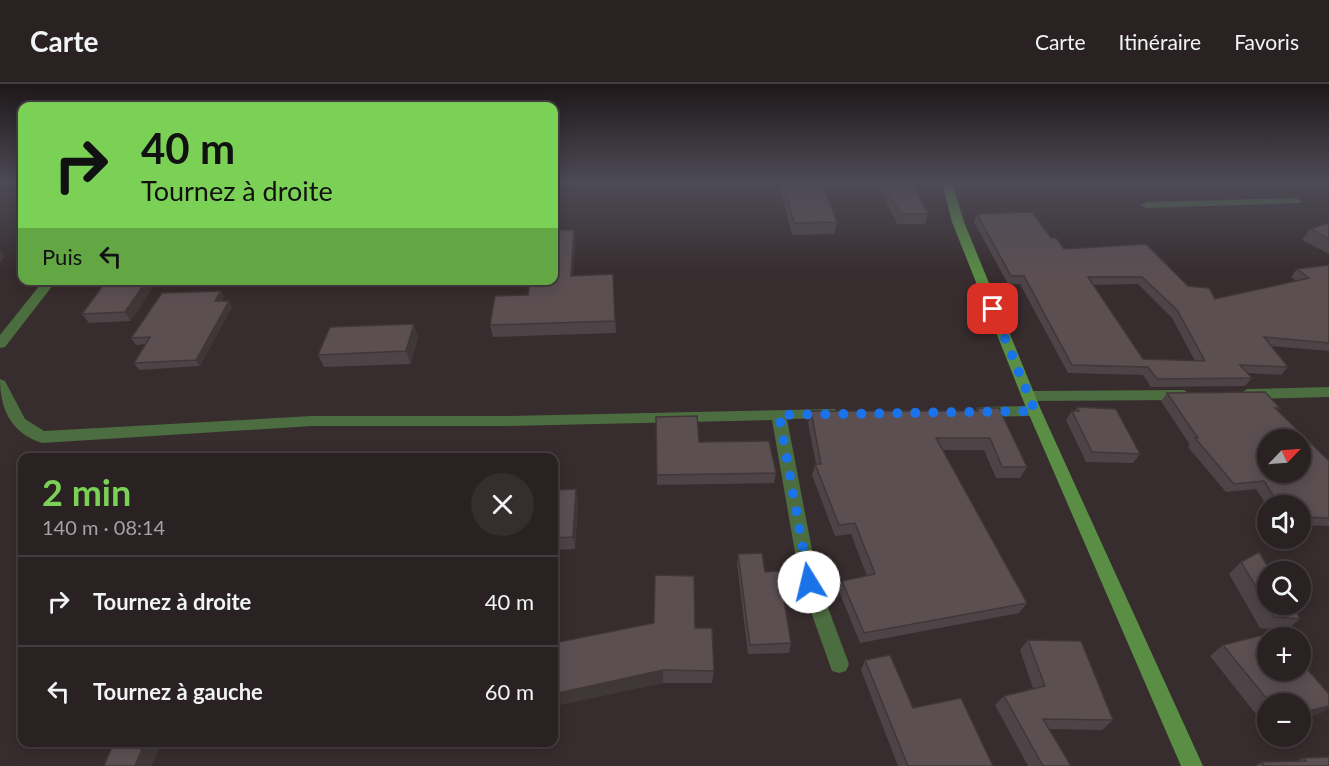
<!DOCTYPE html>
<html lang="fr">
<head>
<meta charset="utf-8">
<style>
  body { margin:0; font-family:Lato,sans-serif; background:#352e2f; color:#f1f3f6; height:100vh; display:flex; flex-direction:column; font-size:22px; white-space:nowrap }
  * { box-sizing:border-box; margin:0 }
  p { font-size:20px; color:#a5a3a5 }
  .icon { flex:none; width:33px; height:33px; fill:none; stroke:currentColor; stroke-width:2; stroke-linecap:round; stroke-linejoin:round }
  .map { position:relative; flex:1; overflow:hidden }
  .details { position:absolute; left:18px; top:369px; width:540px; height:294px; display:flex; flex-direction:column; background:#292122; border-radius:12px; box-shadow:0 3px 15px #0003,0 0 0 2px #453e40 }
  .details>* { flex:none }
  .guide { position:absolute; left:18px; top:18px; width:540px; height:183px; border-radius:12px; box-shadow:0 3px 15px #0003,0 0 0 2px #453e40; background:#7bd156; color:#111; overflow:hidden }
  .needle { width:39px; rotate:65deg }
  .controls { position:absolute; left:1257px; top:345px; display:grid; gap:12px }
  .controls a { display:grid; place-items:center; width:54px; height:54px; border-radius:50%; background:#292122; box-shadow:0 3px 15px #0003,0 0 0 2px #453e40; font-size:30px }
  .pin { position:absolute; display:grid; place-items:center; width:51px; height:51px; color:#fff; margin:-26px; border-radius:12px; box-shadow:0 3px 9px #0006 }
  .me { position:absolute; width:66px; margin:-33px; rotate:351deg; stroke-linejoin:round; filter:drop-shadow(0 0 4px #0008) }
  .turn { display:flex; align-items:center; gap:21px; height:126px; padding:0 24px; font-size:27px }
  .turn .icon { width:78px; height:78px; stroke-width:2.5 }
  .turn b { display:block; font-size:42px; line-height:51px }
  .then { display:flex; align-items:center; height:57px; padding:0 24px; background:#0003; gap:12px; font-size:22px }
  .round { display:grid; place-items:center; flex:none; width:63px; height:63px; border-radius:32px; background:#352e2f }
  .summary { display:flex; align-items:center; justify-content:space-between; height:102px; padding:0 24px }
  h1 { font-size:36px; font-weight:700; line-height:45px; color:#7bd156 }
  ul { padding:0; list-style:none }
  li { display:flex; align-items:center; gap:18px; height:90px; padding:0 24px; border-top:2px solid #453e40 }
  li div { flex:1 }
  li b { display:block; font-size:22px }
  li em { font-style:normal }
  header { display:flex; align-items:center; gap:36px; box-sizing:border-box; height:84px; padding:0 30px; background:#292122; border-bottom:2px solid #453e40 }
  header strong { font-size:28px }
  nav { display:flex; gap:33px; margin-inline-start:auto; font-size:21px }
  .map>svg:first-child { display:block }
  .lines { fill:none; stroke-linecap:round; stroke-linejoin:round }
  .street { fill:#4c6d3f; fill-rule:evenodd }
  .secondary { fill:#598e44; fill-rule:evenodd }
  .wall { fill:#4e4447; fill-rule:evenodd }
  .shaded-wall { fill:#403739 }
  .building { fill:#5b4f52; stroke:#403739; stroke-width:1.5; fill-rule:evenodd }
  .route { stroke:#1a73e8; stroke-width:10; stroke-dasharray:0 18 }
</style>
</head>
<body>
<header>
<strong>Carte</strong>
<nav><a>Carte</a><a>Itinéraire</a><a>Favoris</a></nav>
</header>
<div class="map">
<svg width="1329" height="682" viewBox="0 0 1329 682">
  <rect width="100%" height="100%" fill="#372c2e"/>
  <g class="lines">
    <!-- street -->
    <path class="street" d="M1296 114 1301 117 1300 119 1146 124 1141 121 1146 118Z
      M44 196H57L5 263 0 264V251Z
      M0 295 5 297 25 335 44 347 312 332H509L835 325 837 329 830 334 787 335 818 497 849 580 846 587 839 589 832 587 800 497 772 336 509 342H312L42 359C11 349 0 325 0 295Z
      M1329 303V313L1247 315 1240 310 1247 305Z
      M1184 306 1191 311 1184 316 1028 317 1021 312 1028 307Z
      M1035 322 1042 327 1035 332 980 333 973 328 980 323Z"/>
    <!-- secondary -->
    <path class="secondary" d="M942 98H952L964 138 1041 326 1203 682H1181L1027 326 952 138Z"/>
  </g>
  <!-- wall -->
  <path class="wall" d="M778 98H835L834 105H825L837 138 834 150 792 151Z
    M877 98H911L928 130 925 140H897Z
    M977 130 1051 154 1064 165 1188 202 1215 215 1296 197 1291 193 1297 185 1329 181V267L1271 262 1288 283 1281 291 1248 289 1252 294 1245 302 1151 303 1143 291 1068 289 1020 200H1008L974 138ZM1138 200 1172 234 1195 277 1143 275 1093 201Z
    M1329 139V170L1302 156 1310 145Z
    M574 146 575 158 573 192 613 190 616 249 493 253 490 241 528 211Z
    M107 196 131 237 89 239 82 230Z
    M224 213 222 217 232 223 200 282 139 286 134 279 146 260 136 261 131 254Z
    M418 252 411 280 324 283 318 271Z
    M1167 309 1280 324 1277 326 1329 377V442L1300 441V422H1268V423L1256 405 1226 408 1188 363 1190 361 1161 317Z
    M1077 323 1140 370 1133 379 1086 378 1066 336 1072 327H1075Z
    M977 324 1027 383 1020 394H996L984 366H942L1027 519 1019 529 860 559 839 507 842 497 867 492 851 450 835 452 812 391 815 380H816L808 339 811 327H975Z
    M656 333 699 358 776 389 774 399 657 401Z
    M554 406 578 417 575 465 554 466Z
    M738 470 765 488 791 559 789 569 748 570 737 480Z
    M1241 478 1300 535 1286 546 1260 544 1229 490Z
    M695 544 714 587 712 599H663L554 622Z
    M1028 556 1113 636 1102 646 1049 645 1071 682H1028L995 621 1004 612 1033 604 1020 566Z
    M1223 561 1329 610V624L1321 629 1300 635V620H1268L1267 644 1210 572Z
    M865 576 913 624 993 682H898L861 586Z
    M1303 674 1329 682H1255L1262 678 1297 677Z"/>
  <!-- shaded-wall -->
  <path class="shaded-wall" d="M574 146 575 158 572 204 571 192Z
    M0 166 5 173 0 179Z
    M147 196H158L131 237 125 228Z
    M221 207 224 213 218 224 215 217Z
    M229 217 232 223 200 282 196 276Z
    M414 240 418 252 411 280 406 267Z
    M576 405 578 417 575 465 573 453Z
    M663 586V599L554 622V610Z
    M1329 622V624L1321 629 1300 635V629Z
    M145 658H162L152 682H135Z"/>
  <!-- building -->
  <path class="building" d="M783 98H822L837 138 794 139Z
    M884 98H911L928 130H900Z
    M1032 128 1051 154H1056L1064 165 1146 160 1188 202 1209 204 1215 215 1309 194 1297 185 1329 181V259L1264 253 1288 283 1240 281 1252 294 1157 295 1148 283 1072 281 1024 192H1011L977 130ZM1088 193H1142L1177 226 1205 277 1143 275Z
    M1329 139V155L1310 145Z
    M554 146H574L571 192 613 190 615 237 490 241 495 212 528 211 530 196H554Z
    M107 196H147L125 228 82 230Z
    M221 207 215 217H229L196 276 134 279 150 253 131 254 162 209Z
    M414 240 406 267 318 271 330 243Z
    M1265 308 1280 324H1275L1329 377V434L1300 433V422H1280L1264 397 1234 400 1195 354H1198L1167 309ZM1268 356H1300V388H1268Z
    M1077 323 1116 325 1140 370 1092 368 1072 327H1079Z
    M977 324H999L1027 383H1002L990 354H936L1027 519 864 549 842 497 875 490 855 439 839 441 815 380H821L811 327H978Z
    M697 332 699 358 769 357 776 389 657 391 656 333Z
    M576 405 573 453 554 454V406Z
    M1259 468 1271 488H1268V520H1292L1300 535 1274 533 1241 478Z
    M762 469 765 488 779 487 791 559 750 561 738 470Z
    M655 491 694 492 695 544H712L714 587 663 586 554 610V559L654 539Z
    M1275 548 1280 554H1268V586H1300V577L1329 610V622L1300 629V620H1271L1223 561Z
    M1028 556 1081 557 1113 636 1043 635 1071 682H1043L1004 612 1045 602Z
    M890 571 913 624 961 614 993 682H908L865 576Z
    M114 658H145L135 682H104Z
    M1329 673V682H1264L1262 678 1306 677 1303 674Z"/>
  <!-- sky -->
  <linearGradient id="sky" x2="0" y2="1"><stop stop-color="#1e1819"/><stop offset="0.51" stop-color="#4d4b57"/><stop offset="1" stop-color="#4d4b57" stop-opacity="0"/></linearGradient>
  <rect width="1329" height="193" fill="url(#sky)"/>
  <g class="lines">
    <!-- route -->
    <path class="route" d="M809 498 779 331 1035 327 993 225"/>
  </g>
</svg>
<div class="controls">
<a><svg class="needle" viewBox="-14 -14 28 28"><path d="M0-13l5 13h-10z" fill="#e53935"/><path d="M0 13l5-13h-10z" fill="#a5a3a5"/></svg></a>
<a><svg class="icon" aria-label="sound" viewBox="0 0 24 24"><path d="M4 9h4l5-4v14l-5-4H4zM17 9q2 3 0 6"/></svg></a>
<a><svg class="icon" aria-label="search" viewBox="0 0 24 24"><circle cx="10" cy="10" r="6"/><path d="M15 15l6 6"/></svg></a>
<a>+</a>
<a>−</a>
</div>
<div class="pin" style="left:993px;top:225px;background:#d93025"><svg class="icon" aria-label="arrive" viewBox="0 0 24 24"><path d="M6 21V4h12l-3 4 3 4H6"/></svg></div>
<svg class="me" style="left:809px;top:498px" viewBox="-20 -20 40 40"><circle r="19" fill="#fff"/><path d="M0-13L10 11 0 6-10 11z" fill="#1a73e8"/></svg>
<div class="guide">
<div class="turn"><svg class="icon" aria-label="right" viewBox="0 0 24 24"><path d="M7 20v-9h11M14 6l5 5-5 5"/></svg><div><b>40 m</b>Tournez à droite</div></div>
<div class="then">Puis<svg class="icon" aria-label="left" viewBox="0 0 24 24"><path d="M17 20v-9H6M10 6l-5 5 5 5"/></svg></div>
</div>
<section class="details">
<div class="summary"><div><h1>2 min</h1><p>140 m · 08:14</p></div><a class="round"><svg class="icon" aria-label="close" viewBox="0 0 24 24"><path d="M6 6l12 12M18 6L6 18"/></svg></a></div>
<ul>
<li><svg class="icon" aria-label="right" viewBox="0 0 24 24"><path d="M7 20v-9h11M14 6l5 5-5 5"/></svg><div><b>Tournez à droite</b></div><em>40 m</em></li>
<li><svg class="icon" aria-label="left" viewBox="0 0 24 24"><path d="M17 20v-9H6M10 6l-5 5 5 5"/></svg><div><b>Tournez à gauche</b></div><em>60 m</em></li>
</ul>
</section>
</div>
</body>
</html>
